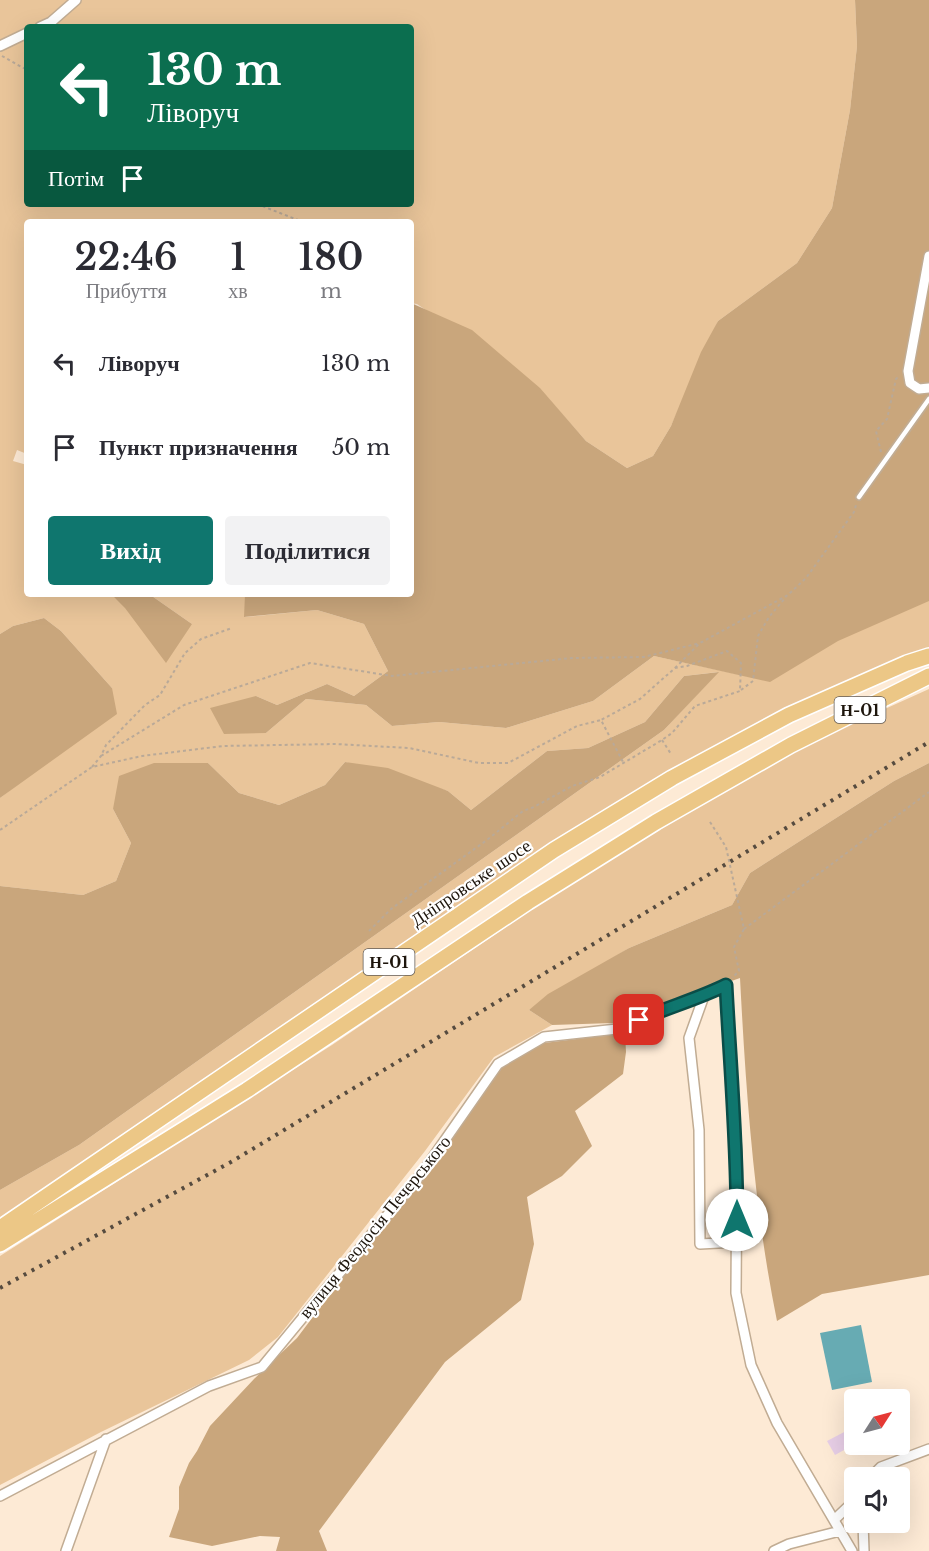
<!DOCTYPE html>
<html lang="uk">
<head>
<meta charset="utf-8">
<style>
  body { margin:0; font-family:"Libre Baskerville",serif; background:#f2f2f3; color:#2b2b33; height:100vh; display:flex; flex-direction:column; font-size:22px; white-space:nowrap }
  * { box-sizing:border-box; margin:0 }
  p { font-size:20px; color:#7c7c81 }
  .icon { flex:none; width:33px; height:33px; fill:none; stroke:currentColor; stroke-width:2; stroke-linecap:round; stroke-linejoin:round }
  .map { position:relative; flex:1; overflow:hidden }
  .side { position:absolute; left:24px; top:219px; width:390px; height:378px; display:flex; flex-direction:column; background:#fff; border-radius:6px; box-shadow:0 6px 24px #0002 }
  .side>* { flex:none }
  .banner { position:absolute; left:24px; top:24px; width:390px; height:183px; border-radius:6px; box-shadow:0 6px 24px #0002; background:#0b6e4f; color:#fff; overflow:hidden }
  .needle { width:39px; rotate:54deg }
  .buttons { position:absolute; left:844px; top:1389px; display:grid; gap:12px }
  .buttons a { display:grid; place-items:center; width:66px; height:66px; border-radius:6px; background:#fff; box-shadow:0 6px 24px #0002; font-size:30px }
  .pin { position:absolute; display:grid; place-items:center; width:51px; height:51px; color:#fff; margin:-26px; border-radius:12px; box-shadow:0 3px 9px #0006 }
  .me { position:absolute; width:66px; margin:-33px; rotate:0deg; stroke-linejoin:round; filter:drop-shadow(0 0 4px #0008) }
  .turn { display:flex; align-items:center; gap:21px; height:126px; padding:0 24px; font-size:27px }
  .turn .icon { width:78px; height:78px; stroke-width:2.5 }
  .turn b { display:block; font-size:42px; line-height:51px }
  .then { display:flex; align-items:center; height:57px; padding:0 24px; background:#0003; gap:12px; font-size:22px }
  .eta { display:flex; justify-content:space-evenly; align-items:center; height:102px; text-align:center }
  .eta b { font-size:36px; font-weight:600; line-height:42px }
  .primary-button { display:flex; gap:12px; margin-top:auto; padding:12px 24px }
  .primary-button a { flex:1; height:69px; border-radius:6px; background:#0f766e; color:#fff; font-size:24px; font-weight:600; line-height:69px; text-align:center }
  .primary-button a+a { background:#f2f2f3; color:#2b2b33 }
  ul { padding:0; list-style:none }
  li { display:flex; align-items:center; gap:18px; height:84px; padding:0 24px }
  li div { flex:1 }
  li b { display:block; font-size:22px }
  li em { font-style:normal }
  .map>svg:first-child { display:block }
  .green { fill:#e9c59a; fill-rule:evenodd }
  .forest { fill:#c9a67c }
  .water { fill:#67abb3 }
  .building { fill:#e7cee6 }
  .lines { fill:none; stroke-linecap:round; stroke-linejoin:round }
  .service-casing { stroke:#c1ac93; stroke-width:8 }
  .minor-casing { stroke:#c1ac93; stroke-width:12 }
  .primary-casing { stroke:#fff; stroke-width:18 }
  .path { stroke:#b9a998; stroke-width:2; stroke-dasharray:3 3; stroke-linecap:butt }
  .service { stroke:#fff; stroke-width:4.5 }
  .minor { stroke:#fff; stroke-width:9 }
  .primary { stroke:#ecc786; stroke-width:15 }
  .rail { stroke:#564b3f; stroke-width:4; stroke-dasharray:3 6; stroke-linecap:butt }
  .route-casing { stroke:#0a4d48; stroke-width:15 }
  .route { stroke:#0f766e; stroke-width:10 }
  .labels { text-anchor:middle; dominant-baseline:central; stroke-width:4.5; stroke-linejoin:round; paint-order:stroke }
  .shield { fill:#fff; stroke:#615b55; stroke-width:1.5 }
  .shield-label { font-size:16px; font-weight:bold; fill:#1d150c }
  .street-label { font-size:18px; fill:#1d150c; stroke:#fff }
</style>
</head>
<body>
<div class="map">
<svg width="929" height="1551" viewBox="0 0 929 1551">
  <rect width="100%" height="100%" fill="#fdead5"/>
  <!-- green -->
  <path class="green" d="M0 0H855L857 46 850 110 832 208 797 263 718 321 671 426 653 456 627 468 586 441 539 388 417 304 411 303V222H27V454L17 450 13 461 27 465V594H111L125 607 192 624 149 594H245V617L317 610 364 624 388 671 354 696 327 684 277 705 256 696 266 733 306 699 366 705 392 726 439 722 506 728 593 701 654 656 750 677 929 459V656L672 778 0 1228V1190L79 1145 664 730 718 672 684 676 645 722 588 748 547 751 471 810 448 791 345 762 325 785 279 805 239 793 208 763 113 809 131 843 116 881 83 895 0 886V798L52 758 112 688 61 631 44 618 13 626 0 634ZM27 27H411V204H27Z
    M929 689V763L894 781 750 873 732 905 629 948 529 1010 552 1025 494 1057 425 1151 278 1337 249 1360 101 1432 0 1485V1256L332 1045 556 893 720 793 792 751Z"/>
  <!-- forest -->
  <path class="forest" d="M855 0H929V601L838 641 770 682 654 656 593 701 506 728 439 722 392 726 366 705 306 699 266 733 224 734 210 708 256 696 277 705 327 684 354 696 388 671 364 624 317 610 244 617 245 594H411V303L472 330 540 388 586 441 627 468 653 456 671 426 701 352 718 321 797 263 832 208 850 110 857 46Z
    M111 594H149L192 624 166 663 125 608Z
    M44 618 61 631 112 688 117 714 0 798V634L13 626Z
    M719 672 664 730 79 1145 0 1190V886L83 895 116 881 131 843 113 809 119 776 154 763H208L239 793 279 805 325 785 345 762 388 768 448 791 471 810 547 751 588 748 645 722 684 676Z
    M929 763V1275L822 1294 777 1321C754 1208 746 1093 740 978L613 1023 552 1025 529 1010 548 994 629 948 732 905 750 873 894 781Z
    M625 1033 626 1052 623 1074 575 1111 592 1146 562 1176 527 1197 534 1244 521 1300 445 1362 319 1531 327 1551H276L280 1537 260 1536 212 1546 169 1537 179 1509V1487L189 1463 197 1451 210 1426 254 1379 297 1338 500 1069 544 1043Z"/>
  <!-- water -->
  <path class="water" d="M861 1325 872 1382 832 1390 820 1333Z"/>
  <!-- building -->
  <path class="building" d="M848 1430 855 1444 835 1455 827 1441Z"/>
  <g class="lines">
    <defs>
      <path id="service" d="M859 497 929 399"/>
      <path id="minor" d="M40 27 51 22 76 0
        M0 46 27 33
        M929 256 908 371 910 383 919 389 929 388
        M704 996 689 1038 699 1130 700 1244 737 1242
        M870 1478 881 1467 929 1449
        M0 1496 209 1386 262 1367 422 1173 498 1064 544 1037 617 1029 661 1010 704 996 726 985 731 1087 737 1153 736 1293 751 1365 777 1423 852 1551
        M834 1520 855 1500
        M863 1522 864 1551
        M66 1551 106 1439
        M774 1551 789 1544 840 1531"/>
      <path id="primary" d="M0 1228 554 850 672 778 789 715 907 663 929 656
        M0 1244 247 1090 528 902 656 822 791 745 929 676"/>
    </defs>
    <!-- service casing -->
    <use href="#service" class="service-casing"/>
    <!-- minor casing -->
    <use href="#minor" class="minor-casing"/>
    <!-- primary casing -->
    <use href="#primary" class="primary-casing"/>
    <!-- path -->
    <path class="path" d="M2 56 27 70
      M257 204 303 222
      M881 452 876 431 887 419 896 379 898 377
      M675 668 700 643 788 595 806 578 854 512 856 505
      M741 690 753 681 758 636 769 617 786 597
      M662 740 671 754
      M101 756 184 705 310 663 392 676 572 658 644 657 700 643
      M92 767 101 756 106 745 145 705 160 695 185 653 201 639 232 628
      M710 822 726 847 744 929 734 947 739 971 732 978
      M0 830 92 767 142 756 223 746 335 744 409 748 479 763H508L577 726 601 720 623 762
      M744 929 929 792
      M369 931 391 909 487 840 523 811 534 807 572 786 600 777 662 740 672 733 695 706 740 691 741 663 727 651 687 666 675 668 640 699 601 720"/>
    <!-- service -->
    <use href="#service" class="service"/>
    <!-- minor -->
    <use href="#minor" class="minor"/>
    <!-- primary -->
    <use href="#primary" class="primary"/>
    <!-- rail -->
    <path class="rail" d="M0 1288 231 1162 929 742"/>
  </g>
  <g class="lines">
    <defs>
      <path id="route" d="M639 1020C668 1007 698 999 726 985 730 1063 737 1141 737 1220"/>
    </defs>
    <!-- route casing -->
    <use href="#route" class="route-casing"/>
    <!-- route -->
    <use href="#route" class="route"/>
  </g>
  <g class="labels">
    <!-- shield labels -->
    <g class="shield">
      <rect x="834.5" y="697" width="51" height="26" rx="4.5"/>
      <rect x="363.5" y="949" width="51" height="26" rx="4.5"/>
    </g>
    <g class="shield-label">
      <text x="860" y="710">Н-01</text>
      <text x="389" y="962">Н-01</text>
    </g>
    <!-- street labels -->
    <g class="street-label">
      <text transform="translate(471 883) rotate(-34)">Дніпровське шосе</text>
      <text transform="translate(375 1227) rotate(-51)">вулиця Феодосія Печерського</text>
    </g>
  </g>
</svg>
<div class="buttons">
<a><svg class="needle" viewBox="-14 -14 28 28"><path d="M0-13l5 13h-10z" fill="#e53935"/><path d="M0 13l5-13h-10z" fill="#7c7c81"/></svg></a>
<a><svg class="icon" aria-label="sound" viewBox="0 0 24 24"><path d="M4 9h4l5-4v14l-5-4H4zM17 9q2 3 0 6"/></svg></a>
</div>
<div class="pin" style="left:639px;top:1020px;background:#d93025"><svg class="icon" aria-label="arrive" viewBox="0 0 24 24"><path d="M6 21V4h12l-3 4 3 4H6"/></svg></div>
<svg class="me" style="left:737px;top:1220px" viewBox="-20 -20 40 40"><circle r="19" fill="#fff"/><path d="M0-13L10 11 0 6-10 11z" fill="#0f766e"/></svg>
<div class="banner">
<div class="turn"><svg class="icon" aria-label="left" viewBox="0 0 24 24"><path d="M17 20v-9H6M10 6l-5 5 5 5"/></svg><div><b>130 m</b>Ліворуч</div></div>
<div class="then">Потім<svg class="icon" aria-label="arrive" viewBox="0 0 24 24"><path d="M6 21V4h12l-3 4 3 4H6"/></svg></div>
</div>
<section class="side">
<div class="eta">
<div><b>22:46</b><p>Прибуття</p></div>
<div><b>1</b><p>хв</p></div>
<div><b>180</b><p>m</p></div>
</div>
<ul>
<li><svg class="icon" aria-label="left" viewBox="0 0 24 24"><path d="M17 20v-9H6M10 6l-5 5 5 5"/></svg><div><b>Ліворуч</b></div><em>130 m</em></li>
<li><svg class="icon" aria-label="arrive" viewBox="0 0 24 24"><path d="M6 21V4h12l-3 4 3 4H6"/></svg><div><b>Пункт призначення</b></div><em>50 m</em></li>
</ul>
<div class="primary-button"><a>Вихід</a><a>Поділитися</a></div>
</section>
</div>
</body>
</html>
